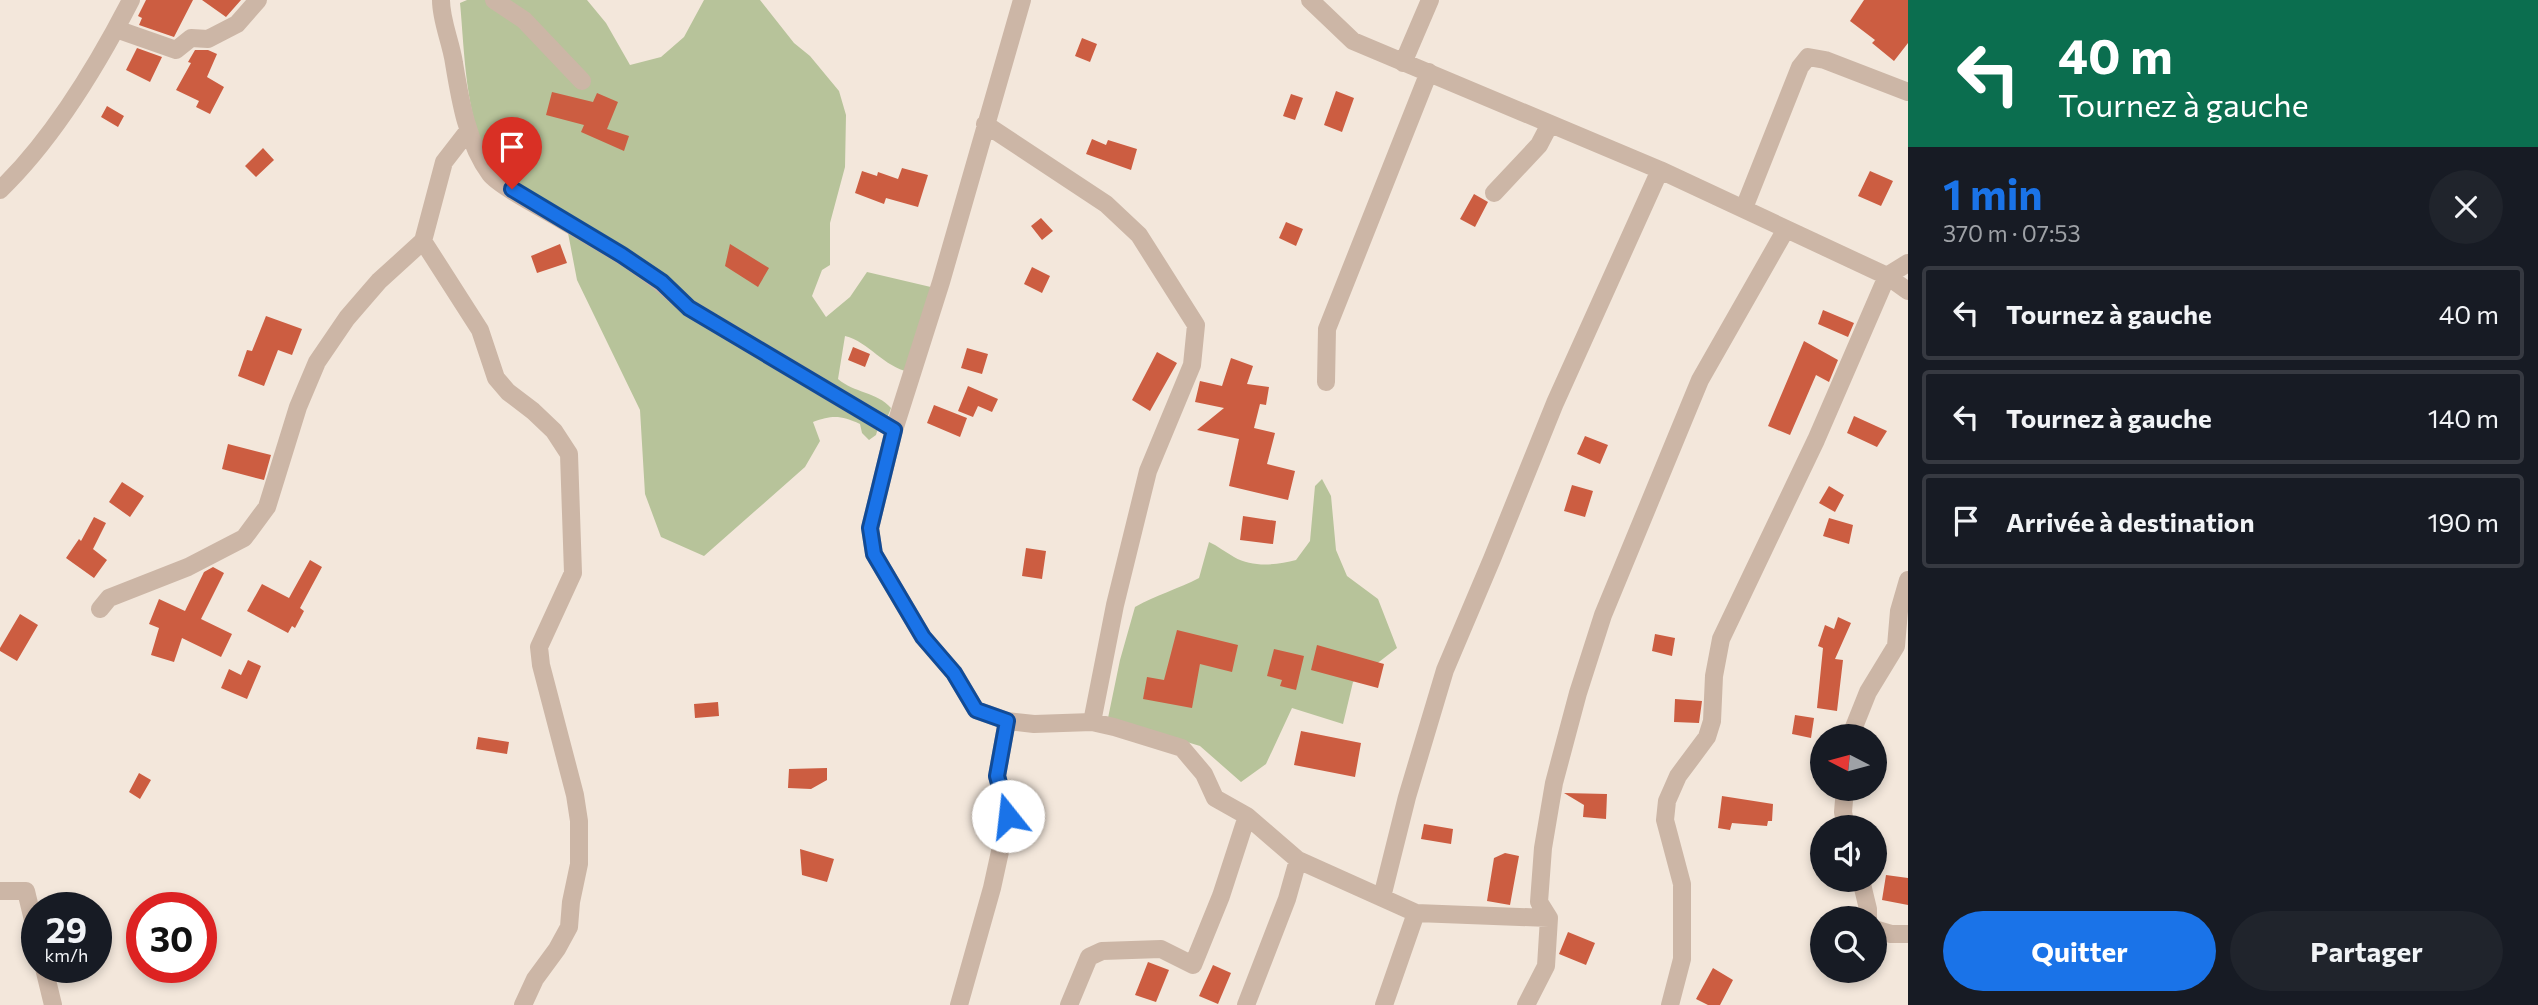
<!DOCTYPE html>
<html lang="fr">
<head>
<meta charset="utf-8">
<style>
  body { margin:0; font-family:Commissioner,sans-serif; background:#20242c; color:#f1f3f6; height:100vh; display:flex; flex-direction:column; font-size:26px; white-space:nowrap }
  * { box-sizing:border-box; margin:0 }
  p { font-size:23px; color:#9ea1a6 }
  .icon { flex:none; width:38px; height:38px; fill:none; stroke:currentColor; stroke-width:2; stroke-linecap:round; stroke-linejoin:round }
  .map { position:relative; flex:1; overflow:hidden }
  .details { display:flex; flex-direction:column; background:#171b24; width:630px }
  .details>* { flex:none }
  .hud { background:#0b6e4f; color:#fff; overflow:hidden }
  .needle { width:46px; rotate:276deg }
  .controls { position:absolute; left:1810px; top:724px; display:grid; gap:14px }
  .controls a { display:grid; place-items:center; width:77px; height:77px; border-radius:50%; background:#171b24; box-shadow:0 4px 10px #0003; font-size:35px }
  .speed { position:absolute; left:21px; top:892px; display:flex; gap:14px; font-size:35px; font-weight:700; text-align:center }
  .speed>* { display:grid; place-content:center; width:91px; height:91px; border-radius:50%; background:#171b24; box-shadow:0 4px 10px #0003; line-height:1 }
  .speed small { font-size:18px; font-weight:400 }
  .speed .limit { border:10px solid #d22; background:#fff; color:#111 }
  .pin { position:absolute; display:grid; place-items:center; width:60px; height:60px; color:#fff; margin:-72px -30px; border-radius:50% 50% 50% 0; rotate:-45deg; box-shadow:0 0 7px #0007 }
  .pin .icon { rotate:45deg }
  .me { position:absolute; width:77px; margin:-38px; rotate:344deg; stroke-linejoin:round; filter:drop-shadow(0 0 5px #0008) }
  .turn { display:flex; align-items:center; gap:24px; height:147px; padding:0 35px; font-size:32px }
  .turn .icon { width:91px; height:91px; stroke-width:2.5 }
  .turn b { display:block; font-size:49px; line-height:60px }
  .round { display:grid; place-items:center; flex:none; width:74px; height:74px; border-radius:37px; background:#20242c }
  .summary { display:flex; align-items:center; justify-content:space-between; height:119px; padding:0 35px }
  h1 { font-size:42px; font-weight:700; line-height:52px; color:#1a73e8 }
  .action { display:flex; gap:14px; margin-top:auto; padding:14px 35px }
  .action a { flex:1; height:80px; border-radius:42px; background:#1a73e8; color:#fff; font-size:28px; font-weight:700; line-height:80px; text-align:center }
  .action a+a { background:#20242c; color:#f1f3f6 }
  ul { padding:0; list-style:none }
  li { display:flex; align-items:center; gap:21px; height:94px; margin:0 14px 10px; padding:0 21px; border:4px solid #363941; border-radius:7px }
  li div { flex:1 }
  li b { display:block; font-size:26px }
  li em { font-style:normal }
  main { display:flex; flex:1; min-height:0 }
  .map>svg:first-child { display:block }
  .green { fill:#b7c39a }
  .building { fill:#cc5d41 }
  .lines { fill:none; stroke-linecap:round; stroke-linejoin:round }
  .minor { stroke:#ccb6a6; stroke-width:18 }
  .route-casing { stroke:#114b97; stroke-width:18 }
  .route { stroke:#1a73e8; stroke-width:12 }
</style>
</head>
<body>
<main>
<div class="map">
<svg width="1908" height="1005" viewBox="0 0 1908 1005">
  <rect width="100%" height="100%" fill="#f3e7db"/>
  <!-- green -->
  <path class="green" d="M467 0H587L606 23 630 65 661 57 684 37 704 0H760L794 43 810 56 839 91 846 115 845 167 830 223V265L822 270 812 296 826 317 850 297 867 272 935 288 909 372C884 367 869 342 845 336L838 379C854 393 877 392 891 408L884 426 878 428 876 435 869 440 862 433 860 424C841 415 832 415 813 422L820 441 805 467 704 556 661 537 645 494 640 410 577 280 564 212C548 203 515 189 503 177 465 141 465 53 460 3Z
    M1322 479 1331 496 1336 550 1347 576 1378 599 1397 648 1353 682 1343 724 1292 708 1266 764 1241 782 1200 746 1108 718 1120 660 1135 607C1156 595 1178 589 1199 578L1209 542C1218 546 1225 552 1234 557 1253 568 1277 565 1296 560L1310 541 1315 486Z"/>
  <!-- building -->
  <path class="building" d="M146 0H193L174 37 139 25 142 18 138 16Z
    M202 0H241L226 17Z
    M1864 0H1908V43L1894 61 1872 43 1875 40 1850 21Z
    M1082 38 1097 44 1090 62 1075 56Z
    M137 48 162 57 150 82 126 70Z
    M195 50H208L217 54 207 77 224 87 210 114 196 107 199 101 176 90 191 63 188 62Z
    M1336 91 1354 98 1342 132 1324 125Z
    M552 92 593 102 597 93 618 102 607 129 629 136 624 151 581 132 584 125 546 115Z
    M1291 94 1303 98 1295 120 1283 116Z
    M107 106 124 116 118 127 101 117Z
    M1092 139 1106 145 1108 140 1137 149 1131 170 1086 154Z
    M263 148 274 160 256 177 245 166Z
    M902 168 928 175 918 207 886 198 884 204 855 193 862 171 877 176 878 172 898 179Z
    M1870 171 1893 181 1881 206 1858 196Z
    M1474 194 1488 202 1475 227 1460 219Z
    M1041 218 1053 231 1042 240 1031 226Z
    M1286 222 1303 229 1296 246 1279 238Z
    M560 244 567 263 537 273 531 256Z
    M730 244 769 268 758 287 725 266Z
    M1032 267 1050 276 1042 293 1024 284Z
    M1823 310 1854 323 1848 337 1818 324Z
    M266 316 302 329 292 355 278 350 264 386 238 376 247 350 252 351Z
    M1804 341 1838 360 1829 382 1816 375 1790 435 1768 426Z
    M853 347 870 354 865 367 848 360Z
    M967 348 988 354 982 374 961 368Z
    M1157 352 1177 363 1150 411 1132 400Z
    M1231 358 1253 366 1247 384 1269 387 1266 405 1260 404 1254 428 1275 433 1267 464 1295 471 1288 500 1229 486 1239 439 1197 430 1224 408 1195 402 1200 381 1222 386Z
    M968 386 998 399 992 412 978 406 973 417 958 411Z
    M934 405 967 418 960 437 927 423Z
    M1854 416 1887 431 1877 447 1847 433Z
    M1585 436 1608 445 1600 464 1577 454Z
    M228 444 271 455 264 480 222 469Z
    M122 482 144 496 130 517 109 502Z
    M1572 485 1593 491 1585 517 1564 511Z
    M1829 486 1844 495 1835 512 1819 503Z
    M1243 516 1276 521 1273 544 1240 540Z
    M94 517 106 523 93 549 107 560 94 578 66 558 79 539 81 541Z
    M1829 518 1853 525 1849 544 1823 536Z
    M1026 548 1046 551 1042 579 1022 576Z
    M310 560 322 567 300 608 304 611 295 628 292 626 288 633 247 611 262 584 289 598Z
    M213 567 224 573 201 619 232 634 221 657 182 638 174 662 151 655 159 628 149 624 159 599 185 611 204 572Z
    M20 614 38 625 17 661 0 651V648Z
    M1838 617 1851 623 1835 659 1843 660 1837 711 1817 708 1823 648 1818 646 1825 625 1834 629Z
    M1177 630 1238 645 1232 672 1200 664 1192 708 1143 699 1147 677 1164 680Z
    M1655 634 1675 638 1672 656 1652 651Z
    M1317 645 1384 664 1378 688 1311 670Z
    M1274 649 1304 656 1296 690 1280 686 1282 680 1267 676Z
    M248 660 261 666 247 699 221 688 229 669 241 675Z
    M1675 699 1702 701 1699 723 1674 722Z
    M718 702 719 716 695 718 694 704Z
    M1795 715 1814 718 1811 738 1792 734Z
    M1301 731 1361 743 1355 777 1294 765Z
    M478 737 509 742 507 754 476 749Z
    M827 768V780L811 789 788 788 789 769Z
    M139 773 151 780 140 799 129 792Z
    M1564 793 1607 794 1606 819 1583 817 1584 805Z
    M1722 796 1773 804 1772 821H1768L1767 826 1732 823 1730 830 1718 828Z
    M1424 824 1453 829 1451 844 1421 839Z
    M800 849 834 859 827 882 802 875Z
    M1505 853 1519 856 1510 905 1487 901 1494 858Z
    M1886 875 1908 878V905L1882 900Z
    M1568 932 1595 943 1586 965 1559 954Z
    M1148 962 1169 970 1156 1002 1135 995Z
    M1213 965 1231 973 1218 1004 1199 996Z
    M1713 968 1733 980 1720 1005H1708L1696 999Z"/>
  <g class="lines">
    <!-- minor -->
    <path class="minor" d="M441 0C441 21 451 42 454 63 460 99 467 143 490 174 499 186 547 211 562 220 610 248 649 269 689 308L894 430
      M494 0 524 20 582 81
      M1022 0 941 282 894 430 870 528 874 554 923 637 954 673 976 710 1007 721 1034 724 1092 722 1114 727 1182 748 1204 774 1215 798 1247 816 1298 860 1416 913 1384 1005
      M1310 0 1353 41 1660 170 1887 276 1908 291
      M116 29 176 50 191 38 208 39 237 24 258 0
      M1403 63 1430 0
      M985 124 1106 204 1139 235 1196 325 1192 365 1148 471 1115 605 1092 722
      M0 190C54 138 97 66 131 0
      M1494 193 1539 145 1550 124
      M1744 208 1800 67 1808 57 1825 60 1908 92
      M423 241 480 330 496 378 508 392 533 411 554 431 569 454 573 573 539 647 541 665 575 795 579 821V864L571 902 569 927 557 949 535 979 523 1005
      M1326 382 1327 329 1429 72
      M100 609 109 598 188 567 244 538 267 507 298 407 317 362 347 318 379 281 423 241 444 162 468 131
      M1850 737 1868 692 1896 646 1899 611 1908 580
      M1845 789 1843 812 1846 828
      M1861 880 1868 909V919
      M0 891H26L37 937
      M1382 897 1407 797 1445 670 1492 559 1555 403 1660 170
      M1416 913 1549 918 1539 902 1543 848 1554 783 1578 693 1603 615 1700 380 1786 229
      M1874 929 1891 934H1908
      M44 968 53 1005
      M959 1005 992 888 1008 815 997 776 1007 721
      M1069 1005 1089 957 1102 951 1161 949 1193 965 1221 896 1247 816
      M1246 1005 1287 899 1298 860
      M1526 1005 1546 966 1549 918
      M1670 1005 1682 959V884L1665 820 1667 801 1678 776 1707 737 1712 721 1714 676 1721 639 1816 440 1887 276 1908 263"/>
  </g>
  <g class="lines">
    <defs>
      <path id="route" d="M512 189 622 255 662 282 689 308 894 430 870 528 874 554 923 637 954 673 976 710 1007 721 997 776 1008 816"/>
    </defs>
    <!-- route casing -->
    <use href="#route" class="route-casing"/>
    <!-- route -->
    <use href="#route" class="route"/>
  </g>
</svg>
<div class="controls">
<a><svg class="needle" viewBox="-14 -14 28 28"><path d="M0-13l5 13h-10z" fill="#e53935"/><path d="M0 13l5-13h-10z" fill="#9ea1a6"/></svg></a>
<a><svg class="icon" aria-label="sound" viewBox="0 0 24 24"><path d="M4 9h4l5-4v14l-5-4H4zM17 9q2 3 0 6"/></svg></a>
<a><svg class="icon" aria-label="search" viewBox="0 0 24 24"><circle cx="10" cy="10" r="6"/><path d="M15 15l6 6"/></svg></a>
</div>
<div class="speed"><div>29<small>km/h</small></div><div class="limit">30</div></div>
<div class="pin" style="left:512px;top:189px;background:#d93025"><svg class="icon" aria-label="arrive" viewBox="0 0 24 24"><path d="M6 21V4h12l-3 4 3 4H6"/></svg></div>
<svg class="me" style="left:1008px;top:816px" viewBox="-20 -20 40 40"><circle r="19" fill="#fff"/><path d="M0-13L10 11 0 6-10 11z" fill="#1a73e8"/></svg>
</div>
<section class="details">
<div class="hud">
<div class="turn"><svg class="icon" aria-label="left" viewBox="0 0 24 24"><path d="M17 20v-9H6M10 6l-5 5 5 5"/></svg><div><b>40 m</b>Tournez à gauche</div></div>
</div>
<div class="summary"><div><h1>1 min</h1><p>370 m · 07:53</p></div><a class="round"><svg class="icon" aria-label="close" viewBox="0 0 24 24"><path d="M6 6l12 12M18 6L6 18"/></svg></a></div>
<ul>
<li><svg class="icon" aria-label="left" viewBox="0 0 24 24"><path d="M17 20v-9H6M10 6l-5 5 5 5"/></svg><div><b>Tournez à gauche</b></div><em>40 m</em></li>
<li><svg class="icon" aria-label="left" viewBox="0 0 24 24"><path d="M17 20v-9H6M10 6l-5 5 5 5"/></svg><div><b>Tournez à gauche</b></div><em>140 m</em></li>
<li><svg class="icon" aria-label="arrive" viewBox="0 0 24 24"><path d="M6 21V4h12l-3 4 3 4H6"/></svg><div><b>Arrivée à destination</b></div><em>190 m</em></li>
</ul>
<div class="action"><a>Quitter</a><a>Partager</a></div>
</section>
</main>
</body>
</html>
